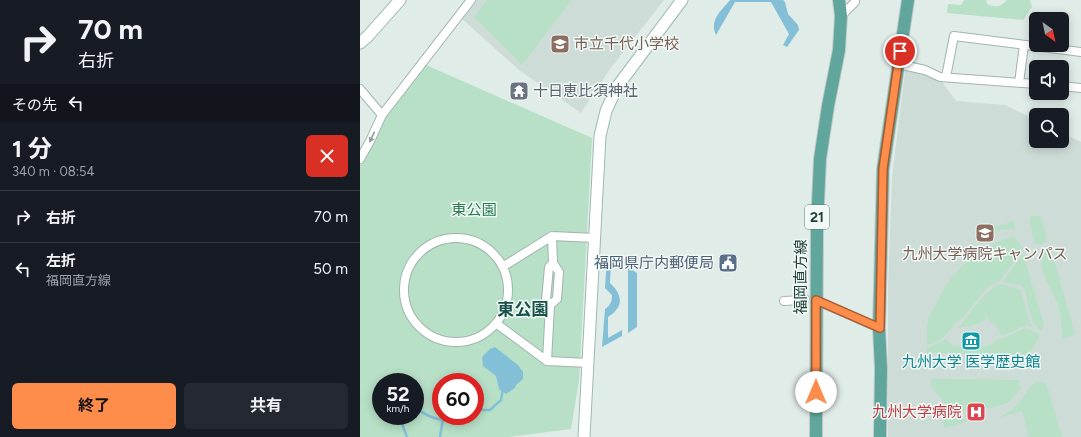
<!DOCTYPE html>
<html lang="ja">
<head>
<meta charset="utf-8">
<style>
  body { margin:0; font-family:Figtree,"Noto Sans JP",sans-serif; background:#242831; color:#f1f3f6; height:100vh; display:flex; flex-direction:column; font-size:15px; white-space:nowrap }
  * { box-sizing:border-box; margin:0 }
  p { font-size:13px; color:#9ea1a6 }
  .icon { flex:none; width:22px; height:22px; fill:none; stroke:currentColor; stroke-width:2; stroke-linecap:round; stroke-linejoin:round }
  .map { position:relative; flex:1; overflow:hidden }
  .side { display:flex; flex-direction:column; background:#171b24; width:360px }
  .side>* { flex:none }
  .guide { background:#171b24; color:#f1f3f6; overflow:hidden }
  .needle { width:26px; rotate:147deg }
  .fabs { position:absolute; left:669px; top:12px; display:grid; gap:8px }
  .fabs a { display:grid; place-items:center; width:40px; height:40px; border-radius:6px; background:#171b24; box-shadow:0 2px 10px #0003; font-size:20px }
  .speed { position:absolute; left:12px; top:373px; display:flex; gap:8px; font-size:20px; font-weight:700; text-align:center }
  .speed>* { display:grid; place-content:center; width:52px; height:52px; border-radius:50%; background:#171b24; box-shadow:0 2px 10px #0003; line-height:1 }
  .speed small { font-size:10px; font-weight:400 }
  .speed .limit { border:6px solid #d22; background:#fff; color:#111 }
  .pin { position:absolute; display:grid; place-items:center; width:34px; height:34px; color:#fff; margin:-17px; border:2px solid #fff; border-radius:50%; box-shadow:0 1px 4px #0007 }
  .me { position:absolute; width:44px; margin:-22px; rotate:0deg; stroke-linejoin:round; filter:drop-shadow(0 0 3px #0008) }
  .turn { display:flex; align-items:center; gap:14px; height:84px; padding:0 12px; font-size:18px }
  .turn .icon { width:52px; height:52px; stroke-width:2.5 }
  .turn b { display:block; font-size:28px; line-height:34px }
  .then { display:flex; align-items:center; height:38px; padding:0 12px; background:#0003; gap:8px; font-size:15px }
  .round { display:grid; place-items:center; flex:none; width:42px; height:42px; border-radius:6px; background:#242831 }
  .headline { display:flex; align-items:center; justify-content:space-between; height:68px; padding:0 12px }
  h1 { font-size:24px; font-weight:700; line-height:30px }
  .button { display:flex; gap:8px; margin-top:auto; padding:8px 12px }
  .button a { flex:1; height:46px; border-radius:6px; background:#fe8d4c; color:#111; font-size:16px; font-weight:700; line-height:46px; text-align:center }
  .button a+a { background:#242831; color:#f1f3f6 }
  ul { padding:0; list-style:none }
  li { display:flex; align-items:center; gap:12px; height:52px; padding:0 12px; border-top:1px solid #363941 }
  li div { flex:1 }
  li b { display:block; font-size:15px }
  li em { font-style:normal }
  main { display:flex; flex:1; min-height:0 }
  .map>svg:first-child { display:block }
  .built { fill:#cedcd8 }
  .green { fill:#b7e0c7; fill-rule:evenodd }
  .water { fill:#83c0d7 }
  .lines { fill:none; stroke-linecap:round; stroke-linejoin:round }
  .stream { stroke:#83c0d7; stroke-width:2.5 }
  .street-casing { stroke:#a2b4b0; stroke-width:10 }
  .secondary-casing { stroke:#9db9b3; stroke-width:13 }
  .primary-casing { stroke:#c0c9c8; stroke-width:14 }
  .street { stroke:#fff; stroke-width:8 }
  .secondary { stroke:#fff; stroke-width:11 }
  .primary { stroke:#61a69c; stroke-width:12 }
  .oneway { fill:#8f9e9c }
  .route-casing { stroke:#a55c31; stroke-width:10 }
  .route { stroke:#fe8d4c; stroke-width:7 }
  .labels { text-anchor:middle; dominant-baseline:central; stroke-width:3; stroke-linejoin:round; paint-order:stroke }
  .shield { fill:#f1f9f6; stroke:#5e7672; stroke-width:1 }
  .shield-label { font-size:14px; font-weight:bold; fill:#1f3e3a }
  .education-label { font-size:15px; fill:#785e54; stroke:#f1f9f6; text-anchor:start }
  .worship-label { font-size:15px; fill:#5b616d; stroke:#f1f9f6; text-anchor:start }
  .park-label { font-size:15px; fill:#267950; stroke:#f1f9f6 }
  .service-label { font-size:15px; fill:#4e5e75; stroke:#f1f9f6; text-anchor:end }
  .street-label { font-size:15px; fill:#1f3e3a; stroke:#f1f9f6 }
  .culture-label { font-size:15px; fill:#0d838f; stroke:#f1f9f6 }
  .health-label { font-size:15px; fill:#be3a42; stroke:#f1f9f6; text-anchor:end }
  .quarter-label { font-size:17px; font-weight:bold; fill:#19524b; stroke:#f1f9f6 }
</style>
</head>
<body>
<main>
<section class="side">
<div class="guide">
<div class="turn"><svg class="icon" aria-label="right" viewBox="0 0 24 24"><path d="M7 20v-9h11M14 6l5 5-5 5"/></svg><div><b>70 m</b>右折</div></div>
<div class="then">その先<svg class="icon" aria-label="left" viewBox="0 0 24 24"><path d="M17 20v-9H6M10 6l-5 5 5 5"/></svg></div>
</div>
<div class="headline"><div><h1>1 分</h1><p>340 m · 08:54</p></div><a class="round" style="background:#d93025;color:#fff"><svg class="icon" aria-label="close" viewBox="0 0 24 24"><path d="M6 6l12 12M18 6L6 18"/></svg></a></div>
<ul>
<li><svg class="icon" aria-label="right" viewBox="0 0 24 24"><path d="M7 20v-9h11M14 6l5 5-5 5"/></svg><div><b>右折</b></div><em>70 m</em></li>
<li><svg class="icon" aria-label="left" viewBox="0 0 24 24"><path d="M17 20v-9H6M10 6l-5 5 5 5"/></svg><div><b>左折</b><p>福岡直方線</p></div><em>50 m</em></li>
</ul>
<div class="button"><a>終了</a><a>共有</a></div>
</section>
<div class="map">
<svg width="721" height="437" viewBox="0 0 721 437">
  <rect width="100%" height="100%" fill="#e0ece8"/>
  <!-- built -->
  <path class="built" d="M115 0H304L250 69 221 113 159 70 101 18Z
    M547 70 580 79 596 101 645 105 676 120V141H702V133L721 142V437H528V288L532 177 545 72Z"/>
  <!-- green -->
  <path class="green" d="M127 0H212L162 65 114 17Z
    M604 0H626L627 4C636 8 641 7 647 0H670L672 7 663 20 587 13 588 4 601 5Z
    M66 65 232 138 219 380 211 429 149 437H0V165L29 109ZM21 382H55V416H21ZM81 382H115V416H81Z
    M671 215 681 217 687 236 685 243 681 245 675 243 669 221Z
    M652 221 654 222 655 230C646 228 639 231 631 232L629 228 631 227 642 225Z
    M654 236 662 247 661 249 663 251 640 280 627 288 603 317 592 326 587 334 575 343 570 345H567C567 336 566 326 569 317 570 313 574 308 576 304 592 269 617 248 654 236Z
    M691 249 715 334 702 339C702 329 701 318 699 308 694 291 673 266 684 250Z
    M663 254 684 325 682 331C669 323 669 302 664 288L660 285 644 282C647 273 657 263 663 254Z
    M641 284 661 290 670 322 673 327 666 325 642 336 638 329 627 317C622 326 607 326 598 328 610 315 625 289 641 284Z
    M666 328 677 333 680 336 671 351 666 354 566 353V349L586 339 593 346 614 348 630 345 637 339 643 338Z
    M570 379 659 380 660 389C657 393 654 398 650 401 642 408 601 414 591 410 588 408 585 403 582 400L583 399C576 393 571 389 570 379Z
    M677 381 685 383 688 388 702 437H669L662 411 639 418C647 413 654 408 660 401 665 396 671 383 677 381Z
    M592 417 605 419 606 422 585 428 583 425 584 420Z"/>
  <!-- water -->
  <path class="water" d="M370 0H423L425 2 428 14 438 25 439 30 427 47 423 45 429 34 411 2H375L356 35C349 20 361 11 370 0Z
    M247 255 263 264V268L251 263 250 283C263 295 264 307 248 317V338L262 330V336L242 347 245 309C250 306 252 302 252 295L245 288Z
    M268 267 277 273V327L268 333Z
    M135 347 158 365 163 372V379L156 385 155 388 146 394 139 389 136 376 123 366 122 357 130 349Z"/>
  <g class="lines">
    <!-- stream -->
    <path class="stream" d="M81 387V397
      M115 407 119 410H130L141 400 143 389
      M55 408C62 412 74 421 83 419
      M37 416 42 424 47 437
      M80 437 83 419 85 416"/>
    <defs>
      <path id="street" d="M481 16 495 2V0
        M538 64 565 70 580 77 676 84
        M586 77 594 36 721 52
        M659 83 664 45
        M702 86 721 88
        M0 89 22 115
        M0 159 10 141 22 115 111 0
        M44 290a52 52 0 1 1 104 0a52 52 0 1 1-104 0Z
        M144 266 192 236
        M456 300 519 328
        M424 301 443 300 445 299
        M190 305 197 299 199 272 193 263
        M137 324 187 361
        M229 363 187 361 190 305 186 300 189 267 193 263 192 236 235 238"/>
      <path id="secondary" d="M0 43 8 36 40 0
        M224 437 240 136 246 111 257 87 322 0"/>
      <path id="primary" d="M456 437 457 224 460 159 468 106 479 50 481 16 479 0
        M520 437 521 368 519 328 523 169 548 0"/>
    </defs>
    <!-- street casing -->
    <use href="#street" class="street-casing"/>
    <!-- secondary casing -->
    <use href="#secondary" class="secondary-casing"/>
    <!-- primary casing -->
    <use href="#primary" class="primary-casing"/>
    <!-- street -->
    <use href="#street" class="street"/>
    <!-- secondary -->
    <use href="#secondary" class="secondary"/>
    <!-- primary -->
    <use href="#primary" class="primary"/>
  </g>
  <!-- one-way arrows -->
  <defs><path id="oneway-solid" d="M-6-.8H1V-3.2L6.5 0L1 3.2V.8H-6Z"/></defs>
  <use class="oneway" href="#oneway-solid" transform="translate(12 137) rotate(115)"/>
  <g class="lines">
    <defs>
      <path id="route" d="M456 392V300L520 328 523 169 540 51"/>
    </defs>
    <!-- route casing -->
    <use href="#route" class="route-casing"/>
    <!-- route -->
    <use href="#route" class="route"/>
  </g>
  <!-- icons -->
  <defs>
    <symbol id="school-square" viewBox="-11 -11 22 22"><rect x="-9" y="-9" width="18" height="18" rx="4" fill="#8d6e63" stroke="#f1f9f6"/><path d="M0-5L7-2L0 1L-7-2ZM-4 1L0 2.5L4 1V4Q0 6-4 4Z" fill="#fff"/></symbol>
    <symbol id="temple-square" viewBox="-11 -11 22 22"><rect x="-9" y="-9" width="18" height="18" rx="4" fill="#6b7280" stroke="#f1f9f6"/><path d="M0-6L5-2H3V0L6.5 2.5H4V6H1.5V3h-3V6H-4V2.5H-6.5L-3 0V-2H-5Z" fill="#fff"/></symbol>
    <symbol id="university-square" viewBox="-11 -11 22 22"><rect x="-9" y="-9" width="18" height="18" rx="4" fill="#8d6e63" stroke="#f1f9f6"/><path d="M0-5L7-2L0 1L-7-2ZM-4 1L0 2.5L4 1V4Q0 6-4 4Z" fill="#fff"/></symbol>
    <symbol id="civic-square" viewBox="-11 -11 22 22"><rect x="-9" y="-9" width="18" height="18" rx="4" fill="#5c6f8a" stroke="#f1f9f6"/><path d="M-.6-6.5H3V-4.5H.6V-3L4-1V1h2V6H-6V1h2V-1L-.6-3ZM-1.2 2.5V6h2.4V2.5Z" fill="#fff"/></symbol>
    <symbol id="museum-square" viewBox="-11 -11 22 22"><rect x="-9" y="-9" width="18" height="18" rx="4" fill="#0f9aa8" stroke="#f1f9f6"/><path d="M0-6L6-3V-2H-6V-3ZM-5-1h2V3h-2ZM-1-1h2V3h-2ZM3-1h2V3H3ZM-6 4H6V6H-6Z" fill="#fff"/></symbol>
    <symbol id="hospital-square" viewBox="-11 -11 22 22"><rect x="-9" y="-9" width="18" height="18" rx="4" fill="#e0444e" stroke="#f1f9f6"/><path d="M-5-5h3v3.5h4V-5h3V5h-3V1.5h-4V5h-3Z" fill="#fff"/></symbol>
  </defs>
  <g fill-rule="evenodd">
    <use href="#school-square" x="189" y="33" width="22" height="22"/>
    <use href="#temple-square" x="148" y="80" width="22" height="22"/>
    <use href="#university-square" x="614" y="222" width="22" height="22"/>
    <use href="#civic-square" x="357" y="252" width="22" height="22"/>
    <use href="#museum-square" x="600" y="330" width="22" height="22"/>
    <use href="#hospital-square" x="605" y="401" width="22" height="22"/>
  </g>
  <g class="labels">
    <!-- shield labels -->
    <rect class="shield" x="445" y="205" width="24" height="24" rx="3"/>
    <g class="shield-label">
      <text x="457" y="217">21</text>
    </g>
    <!-- education labels -->
    <g class="education-label">
      <text x="214" y="44">市立千代小学校</text>
      <text x="625" y="254" text-anchor="middle">九州大学病院キャンパス</text>
    </g>
    <!-- worship labels -->
    <g class="worship-label">
      <text x="173" y="91">十日恵比須神社</text>
    </g>
    <!-- park labels -->
    <g class="park-label">
      <text x="114" y="210">東公園</text>
    </g>
    <!-- service labels -->
    <g class="service-label">
      <text x="354" y="263">福岡県庁内郵便局</text>
    </g>
    <!-- street labels -->
    <g class="street-label">
      <text transform="translate(441 277) rotate(-90)">福岡直方線</text>
    </g>
    <!-- culture labels -->
    <g class="culture-label">
      <text x="611" y="362">九州大学 医学歴史館</text>
    </g>
    <!-- health labels -->
    <g class="health-label">
      <text x="602" y="412">九州大学病院</text>
    </g>
    <!-- quarter labels -->
    <g class="quarter-label">
      <text x="163" y="309">東公園</text>
    </g>
  </g>
</svg>
<div class="fabs">
<a><svg class="needle" viewBox="-14 -14 28 28"><path d="M0-13l5 13h-10z" fill="#e53935"/><path d="M0 13l5-13h-10z" fill="#9ea1a6"/></svg></a>
<a><svg class="icon" aria-label="sound" viewBox="0 0 24 24"><path d="M4 9h4l5-4v14l-5-4H4zM17 9q2 3 0 6"/></svg></a>
<a><svg class="icon" aria-label="search" viewBox="0 0 24 24"><circle cx="10" cy="10" r="6"/><path d="M15 15l6 6"/></svg></a>
</div>
<div class="speed"><div>52<small>km/h</small></div><div class="limit">60</div></div>
<div class="pin" style="left:540px;top:51px;background:#d93025"><svg class="icon" aria-label="arrive" viewBox="0 0 24 24"><path d="M6 21V4h12l-3 4 3 4H6"/></svg></div>
<svg class="me" style="left:456px;top:392px" viewBox="-20 -20 40 40"><circle r="19" fill="#fff"/><path d="M0-13L10 11 0 6-10 11z" fill="#fe8d4c"/></svg>
</div>
</main>
</body>
</html>
